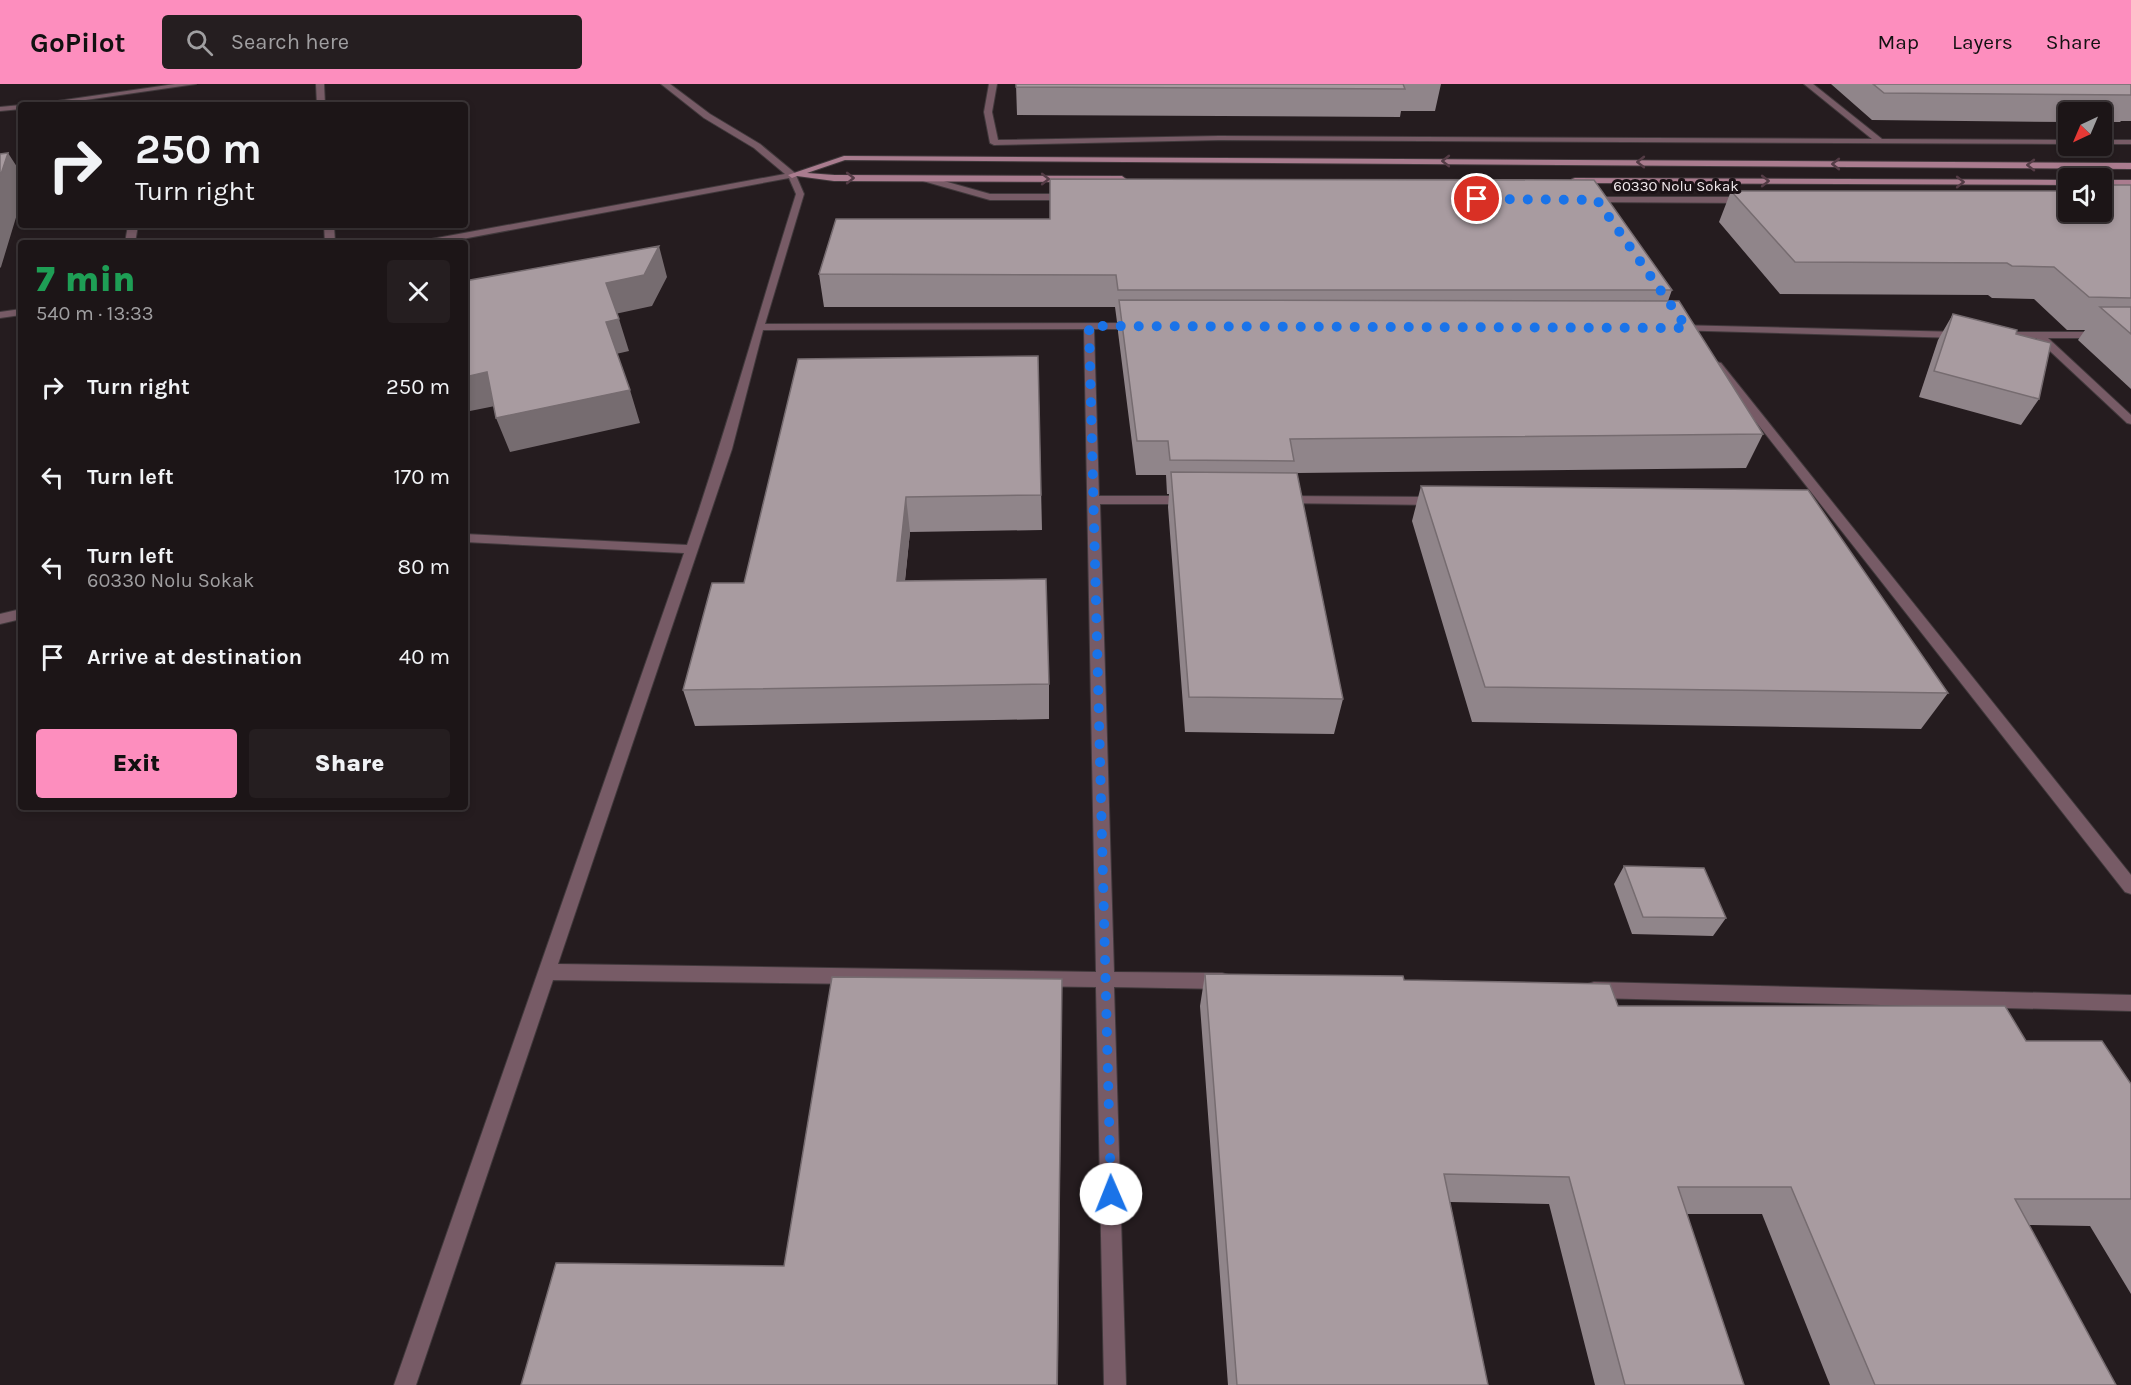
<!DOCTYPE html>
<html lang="en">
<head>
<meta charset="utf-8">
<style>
  body { margin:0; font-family:Karla,sans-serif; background:#251e20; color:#f1f3f6; height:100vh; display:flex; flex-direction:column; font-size:22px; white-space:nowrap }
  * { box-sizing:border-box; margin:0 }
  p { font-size:20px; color:#a09fa1 }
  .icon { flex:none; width:33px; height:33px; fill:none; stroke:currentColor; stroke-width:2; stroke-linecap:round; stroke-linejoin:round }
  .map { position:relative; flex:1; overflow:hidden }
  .drawer { position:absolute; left:18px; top:156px; width:450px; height:570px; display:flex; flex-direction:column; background:#1c1517; border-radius:6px; box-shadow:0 3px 9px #0003,0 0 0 2px #3a3436 }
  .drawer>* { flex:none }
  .guide { position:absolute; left:18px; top:18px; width:450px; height:126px; border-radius:6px; box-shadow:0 3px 9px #0003,0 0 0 2px #3a3436; background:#1c1517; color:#f1f3f6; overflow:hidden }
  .needle { width:39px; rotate:224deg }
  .controls { position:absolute; left:2058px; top:18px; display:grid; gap:12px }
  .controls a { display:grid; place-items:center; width:54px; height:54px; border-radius:6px; background:#1c1517; box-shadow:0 3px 9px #0003,0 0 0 2px #3a3436; font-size:30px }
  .pin { position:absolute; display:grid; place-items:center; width:51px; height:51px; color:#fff; margin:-26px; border:3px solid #fff; border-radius:50%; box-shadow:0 2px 6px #0007 }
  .me { position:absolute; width:66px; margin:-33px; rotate:359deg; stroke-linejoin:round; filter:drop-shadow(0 0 4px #0008) }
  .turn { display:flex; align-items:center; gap:21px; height:126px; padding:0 18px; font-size:27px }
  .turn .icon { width:78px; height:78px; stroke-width:2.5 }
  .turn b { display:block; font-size:42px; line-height:51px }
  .round { display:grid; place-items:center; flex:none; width:63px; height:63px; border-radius:6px; background:#251e20 }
  .head { display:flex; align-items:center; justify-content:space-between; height:102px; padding:0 18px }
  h1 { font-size:36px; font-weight:800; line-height:45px; color:#1e9e55 }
  .button { display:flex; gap:12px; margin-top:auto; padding:12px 18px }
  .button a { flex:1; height:69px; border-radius:6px; background:#fd8ebe; color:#111; font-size:24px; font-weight:800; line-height:69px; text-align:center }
  .button a+a { background:#251e20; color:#f1f3f6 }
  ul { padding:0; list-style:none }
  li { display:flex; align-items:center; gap:18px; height:90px; padding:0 18px }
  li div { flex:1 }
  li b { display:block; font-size:22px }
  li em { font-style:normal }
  header { display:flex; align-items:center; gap:36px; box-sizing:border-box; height:84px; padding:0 30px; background:#fd8ebe; color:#111 }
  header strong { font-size:28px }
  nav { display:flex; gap:33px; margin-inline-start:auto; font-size:21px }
  .search { width:420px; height:54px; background:#251e20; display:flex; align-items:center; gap:15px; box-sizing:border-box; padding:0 21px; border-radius:6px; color:#a09fa1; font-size:22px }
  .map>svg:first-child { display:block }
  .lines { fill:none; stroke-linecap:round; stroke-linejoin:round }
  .street-casing { stroke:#41393c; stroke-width:2 }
  .secondary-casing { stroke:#41393c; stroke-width:2 }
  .street { fill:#775b66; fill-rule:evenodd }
  .secondary { fill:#aa7c8f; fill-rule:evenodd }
  .wall { fill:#90858a }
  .shaded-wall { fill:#766c70 }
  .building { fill:#a89ba0; stroke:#766c70; stroke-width:1.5 }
  .oneway { stroke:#543c46 }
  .route { stroke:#1a73e8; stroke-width:10; stroke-dasharray:0 18 }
  .labels { text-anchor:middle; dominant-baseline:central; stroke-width:6; stroke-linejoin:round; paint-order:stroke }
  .far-street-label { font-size:15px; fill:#f0e9ec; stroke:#1b1216 }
</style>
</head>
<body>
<header>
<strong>GoPilot</strong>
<div class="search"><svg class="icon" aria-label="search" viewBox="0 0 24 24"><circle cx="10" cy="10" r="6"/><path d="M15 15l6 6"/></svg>Search here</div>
<nav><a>Map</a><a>Layers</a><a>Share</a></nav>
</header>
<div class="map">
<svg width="2131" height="1301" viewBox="0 0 2131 1301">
  <rect width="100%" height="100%" fill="#251c1f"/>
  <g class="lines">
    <defs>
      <path id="street" d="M175 0H196L51 21H30Z
        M316 0H324L325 21H317Z
        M661 0H670L710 30 760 60 795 89 804 110 765 240 1138 239 1143 242 1138 245H1094L1099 412H1187L1193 416 1187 420H1100L1114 888 1222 889 1228 891 1231 897 1228 903 1222 905 1114 903 1126 1301H1104L1096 903 553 896 416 1301H394L684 469 465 458V450L687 461C727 345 759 227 796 110L789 94 441 159H421L426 156 785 90 754 64 704 34ZM1084 245 1096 888 558 880 732 365 763 246Z
        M989 0H997L992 28 998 56 1219 52 1872 55 1804 0H1813L1882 55 2068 56V60L1219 56 994 61 990 59 984 28Z
        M21 21V25L0 27V23Z
        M2102 56H2131V60H2102Z
        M926 92 990 110H1070L1074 113 1070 116H990L923 97V93Z
        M1589 113H1748L1752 116 1748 119 1586 118 1585 116Z
        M128 141H138L135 159H125Z
        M324 141H334L335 159H325Z
        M21 225V231L0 234V228Z
        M1675 241 1960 248 1965 251 1960 254 1671 246V242Z
        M1999 248H2131V254H2048L2131 331V340L2127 339 2036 254 1995 253 1994 251Z
        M1717 278 1721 279 2131 791V810L2125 808 1713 283 1712 281Z
        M1283 412 1436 413 1442 417 1436 421 1279 419V413Z
        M21 525V535L0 540V530Z
        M1594 898 2131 911V927L1594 914 1588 912 1585 906 1588 900Z"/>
      <path id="secondary" d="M844 72 2131 79V85L845 76 807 89 834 91 1122 92 1126 95 1122 98 834 97 797 92 792 94 788 91Z
        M1575 94 2068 96V101L1572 99V95Z
        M2102 96H2131V102H2102Z"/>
    </defs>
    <!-- street casing -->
    <use href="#street" class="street-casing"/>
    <!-- secondary casing -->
    <use href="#secondary" class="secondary-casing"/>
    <!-- street -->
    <use href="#street" class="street"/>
    <!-- secondary -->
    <use href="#secondary" class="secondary"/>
  </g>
  <!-- wall -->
  <path class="wall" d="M1016 0H1441L1435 27H1401L1400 33 1017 31Z
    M1831 0H2131V37H2121L2120 38H2102V28H2068V38L1872 36Z
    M2104 101H2131V305L2078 256 2085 246H2067L2034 215 1992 214 1988 211 1780 210 1719 138 1731 107 2102 128V104Z
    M836 135 1672 206 1668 217 1763 350 1746 384 1297 389 1343 615 1334 650 1185 648 1168 423 1169 410H1167L1166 391H1136L1118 248V238H1117L1115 223H824L819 190Z
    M1953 230 2016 250 2039 315 2021 341 1919 313 1938 256Z
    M1038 272 1042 446 910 448 905 497 1049 600V635L695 642 683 606 744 499Z
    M1421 402 1948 609 1921 645 1472 638 1412 437Z
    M1624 782 1726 834 1713 852 1632 850 1614 800Z
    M1205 890 1404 896 1618 922 2026 957 2131 1000V1210L2090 1142 2029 1141 2116 1301H1830L1762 1130H1687L1744 1301H1595L1549 1120 1450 1118 1488 1301H1228L1200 922Z"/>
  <!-- shaded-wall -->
  <path class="shaded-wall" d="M8 69 21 89V117L1 183 0 184V93Z
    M659 162 667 193 652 222 615 230 606 199Z
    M619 235 629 267 616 270 606 238Z
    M487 288 500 321 465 328V293Z
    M630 306 640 339 510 368 496 334Z
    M906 413 910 448 901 532 897 497Z
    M1062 895 1058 1301H1057Z"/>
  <!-- building -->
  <path class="building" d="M1016 0H1403L1405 5 1016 3Z
    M1873 0H2131V11L1884 9Z
    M8 69 0 93V70Z
    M1050 95 1594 96 1672 206H1118L1116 191 819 190 836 135H1050Z
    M2104 101H2131V214L2089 213 2054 183 2012 182 2007 179 1795 178 1731 107H2068V128H2102V107H2112Z
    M448 155V159H422Z
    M659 162 644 191 606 199 619 235 606 238 630 306 496 334 487 288 465 293V197Z
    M1119 216 1679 217 1763 350 1290 355 1294 377 1170 376 1168 357H1137Z
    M2100 223H2131V250Z
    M1953 230 2017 246 2016 250 2051 259 2039 315 1934 287Z
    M1038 272 1041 411 906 413 897 497 1046 495 1049 600 683 606 712 499H744L798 275Z
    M1171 388 1297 389 1343 615 1189 613Z
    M1421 402 1808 406 1948 609 1485 603Z
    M1624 782 1704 784 1726 834 1643 833Z
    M1205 890 1403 892 1404 896 1610 900 1618 922H2005L2026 957H2102L2131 1000V1115H2015L2116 1301H1875L1791 1103H1678L1744 1301H1625L1569 1093 1444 1090 1488 1301H1237Z
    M832 893 1062 895 1057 1301H521L556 1179 784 1182Z"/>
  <!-- one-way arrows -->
  <defs><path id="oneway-chevron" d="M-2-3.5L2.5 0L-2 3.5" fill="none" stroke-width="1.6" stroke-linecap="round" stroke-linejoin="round" transform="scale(1.5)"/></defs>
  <g class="oneway">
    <use href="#oneway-chevron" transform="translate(1446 77) rotate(-180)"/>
    <use href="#oneway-chevron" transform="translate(1641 78) rotate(-180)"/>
    <use href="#oneway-chevron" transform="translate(1836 80) rotate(-180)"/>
    <use href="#oneway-chevron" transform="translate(2031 81) rotate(-180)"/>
    <use href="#oneway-chevron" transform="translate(850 94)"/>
    <use href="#oneway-chevron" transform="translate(1045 95)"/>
    <use href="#oneway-chevron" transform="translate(1765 97)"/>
    <use href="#oneway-chevron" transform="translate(1960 98)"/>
  </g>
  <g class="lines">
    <!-- route -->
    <path class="route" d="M1111 1110 1089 242 1687 244 1597 116 1477 115"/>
  </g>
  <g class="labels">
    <!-- far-street labels -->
    <g class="far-street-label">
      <text x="1676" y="102">60330 Nolu Sokak</text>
    </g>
  </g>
</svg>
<div class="controls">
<a><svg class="needle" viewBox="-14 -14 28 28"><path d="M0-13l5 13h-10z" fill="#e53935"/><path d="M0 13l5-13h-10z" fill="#a09fa1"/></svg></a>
<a><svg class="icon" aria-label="sound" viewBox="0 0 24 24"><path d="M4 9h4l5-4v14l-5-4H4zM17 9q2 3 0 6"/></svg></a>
</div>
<div class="pin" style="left:1477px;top:115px;background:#d93025"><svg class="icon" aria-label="arrive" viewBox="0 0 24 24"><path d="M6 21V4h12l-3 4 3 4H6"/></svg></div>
<svg class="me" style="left:1111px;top:1110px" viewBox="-20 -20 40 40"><circle r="19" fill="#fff"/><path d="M0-13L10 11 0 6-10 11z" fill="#1a73e8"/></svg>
<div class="guide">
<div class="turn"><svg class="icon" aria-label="right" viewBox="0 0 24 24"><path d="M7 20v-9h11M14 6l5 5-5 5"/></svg><div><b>250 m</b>Turn right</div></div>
</div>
<section class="drawer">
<div class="head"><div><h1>7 min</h1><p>540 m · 13:33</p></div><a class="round"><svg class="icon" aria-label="close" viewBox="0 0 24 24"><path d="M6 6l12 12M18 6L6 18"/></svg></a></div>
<ul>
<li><svg class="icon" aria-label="right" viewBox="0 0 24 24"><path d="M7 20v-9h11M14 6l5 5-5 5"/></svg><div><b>Turn right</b></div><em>250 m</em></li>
<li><svg class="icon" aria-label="left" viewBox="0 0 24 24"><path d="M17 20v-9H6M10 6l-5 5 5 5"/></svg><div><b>Turn left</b></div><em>170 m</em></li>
<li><svg class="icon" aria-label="left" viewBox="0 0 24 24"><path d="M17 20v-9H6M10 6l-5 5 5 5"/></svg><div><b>Turn left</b><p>60330 Nolu Sokak</p></div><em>80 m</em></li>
<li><svg class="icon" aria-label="arrive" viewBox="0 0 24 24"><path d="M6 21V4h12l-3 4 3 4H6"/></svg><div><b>Arrive at destination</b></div><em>40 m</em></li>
</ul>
<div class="button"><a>Exit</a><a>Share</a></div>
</section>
</div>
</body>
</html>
